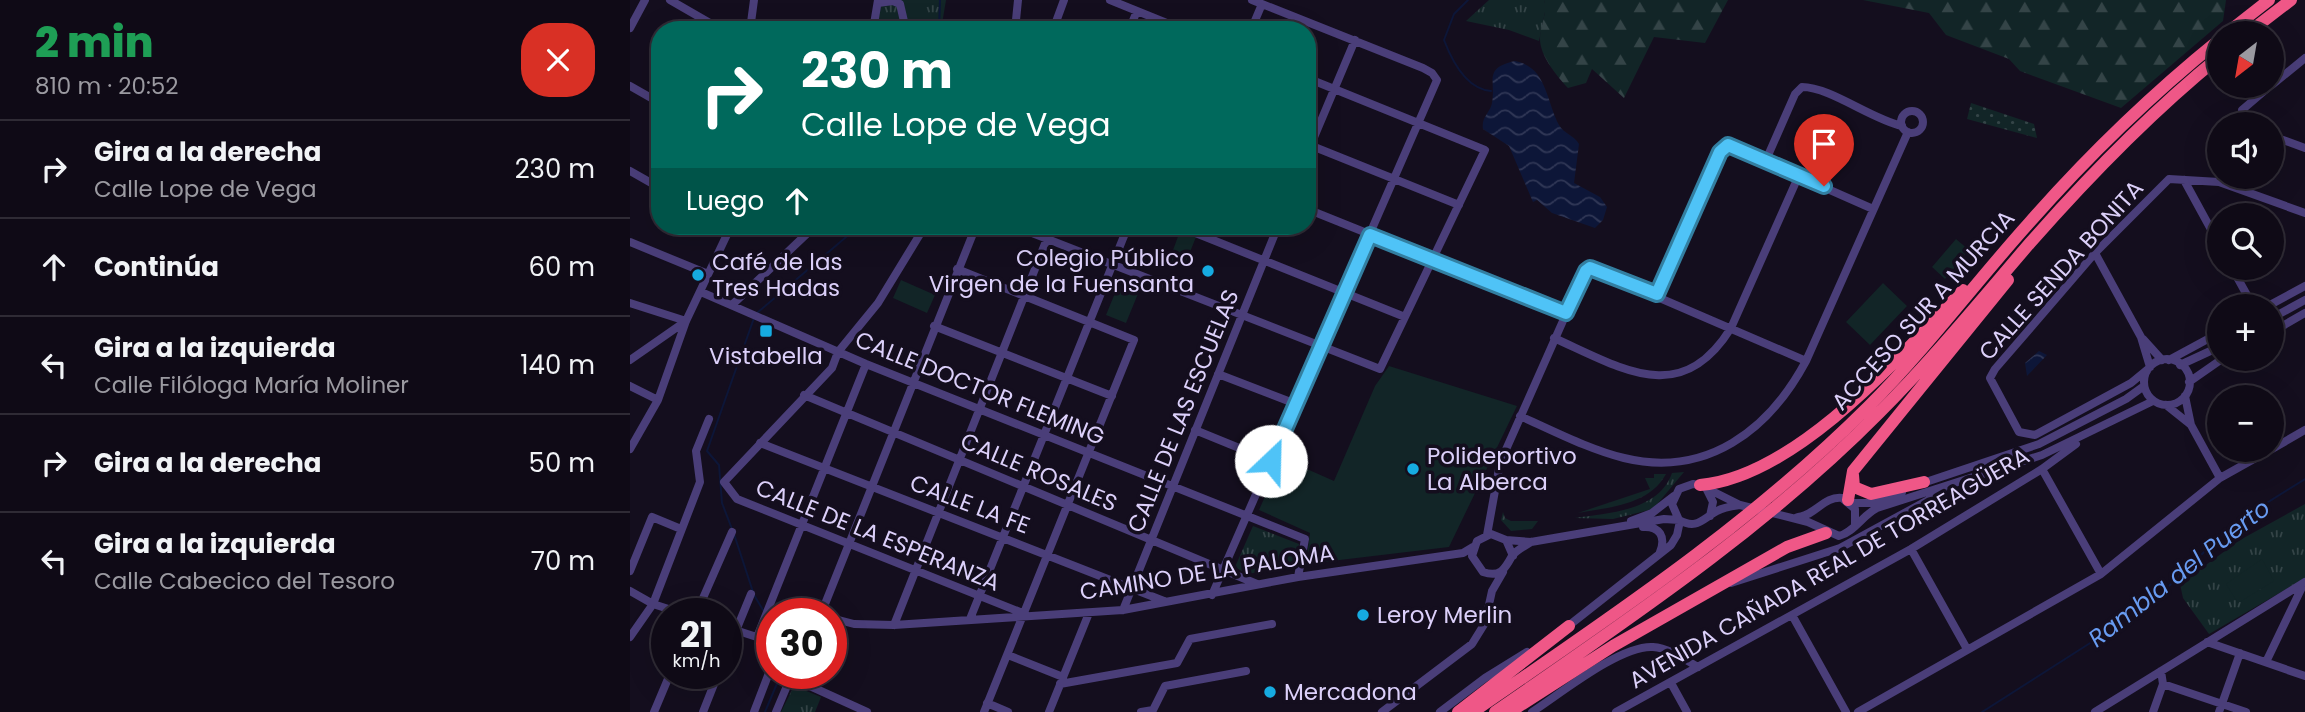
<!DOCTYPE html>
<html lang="es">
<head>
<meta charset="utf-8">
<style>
  body { margin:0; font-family:Poppins,sans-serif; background:#1d1823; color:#f1f3f6; height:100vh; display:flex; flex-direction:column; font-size:26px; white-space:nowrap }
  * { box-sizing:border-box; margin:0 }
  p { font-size:23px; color:#9b9aa1 }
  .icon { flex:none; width:38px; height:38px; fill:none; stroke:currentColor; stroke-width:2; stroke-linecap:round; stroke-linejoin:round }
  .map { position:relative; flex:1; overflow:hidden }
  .details { display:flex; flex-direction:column; background:#0f0a16; width:630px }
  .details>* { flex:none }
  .top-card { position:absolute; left:21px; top:21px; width:665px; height:214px; border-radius:28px; box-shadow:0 7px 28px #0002,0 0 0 2px #2f2b35; background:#00695c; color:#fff; overflow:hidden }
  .needle { width:46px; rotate:211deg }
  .controls { position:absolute; left:1577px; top:21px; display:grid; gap:14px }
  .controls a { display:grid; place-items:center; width:77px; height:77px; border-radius:50%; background:#0f0a16; box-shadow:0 7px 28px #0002,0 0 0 2px #2f2b35; font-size:35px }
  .speed { position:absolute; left:21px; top:598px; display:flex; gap:14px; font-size:35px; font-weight:700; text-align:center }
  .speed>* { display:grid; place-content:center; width:91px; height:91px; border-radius:50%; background:#0f0a16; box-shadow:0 7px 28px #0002,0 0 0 2px #2f2b35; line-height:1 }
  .speed small { font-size:18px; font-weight:400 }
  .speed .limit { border:10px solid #d22; background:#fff; color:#111 }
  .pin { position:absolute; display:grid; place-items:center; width:60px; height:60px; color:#fff; margin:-72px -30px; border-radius:50% 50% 50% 0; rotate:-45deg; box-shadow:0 0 7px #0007 }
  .pin .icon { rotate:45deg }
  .me { position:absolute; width:77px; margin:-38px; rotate:24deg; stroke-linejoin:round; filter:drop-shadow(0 0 5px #0008) }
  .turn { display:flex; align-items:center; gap:24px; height:147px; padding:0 35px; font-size:32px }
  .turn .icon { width:91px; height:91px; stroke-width:2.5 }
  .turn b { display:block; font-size:49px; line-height:60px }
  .then { display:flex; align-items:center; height:66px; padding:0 35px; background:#0003; gap:14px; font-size:26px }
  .round { display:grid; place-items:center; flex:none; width:74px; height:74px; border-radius:28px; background:#1d1823 }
  .summary { display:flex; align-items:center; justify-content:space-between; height:119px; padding:0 35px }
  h1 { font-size:42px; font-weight:800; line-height:52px; color:#1e9e55 }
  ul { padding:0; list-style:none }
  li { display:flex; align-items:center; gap:21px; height:98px; padding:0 35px; border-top:2px solid #2f2b35 }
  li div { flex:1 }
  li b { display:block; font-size:26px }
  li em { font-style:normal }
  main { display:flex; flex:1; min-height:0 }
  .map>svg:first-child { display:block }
  .grass { fill:url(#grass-tufts) }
  .forest { fill:url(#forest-firs) }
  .garden { fill:url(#garden-dots) }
  .pitch { fill:#122527 }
  .water { fill:url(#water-waves) }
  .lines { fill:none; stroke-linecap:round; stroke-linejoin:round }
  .stream { stroke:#0d1638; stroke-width:2 }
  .minor { stroke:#4a3e79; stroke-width:8 }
  .highway { stroke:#ef5787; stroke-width:12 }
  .route-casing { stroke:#337fa1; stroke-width:18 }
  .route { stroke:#4fc3f7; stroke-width:12 }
  .poi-dot { fill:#16abe1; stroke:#140e1e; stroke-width:2.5 }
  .labels { text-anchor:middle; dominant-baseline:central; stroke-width:7; stroke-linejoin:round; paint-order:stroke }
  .poi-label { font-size:23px; fill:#dcd0fa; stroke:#140e1e; text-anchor:start }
  .street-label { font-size:23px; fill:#dcd0fa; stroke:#140e1e }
  .water-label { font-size:24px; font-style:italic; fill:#689bf1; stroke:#140e1e }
</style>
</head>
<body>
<main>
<section class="details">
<div class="summary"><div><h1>2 min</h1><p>810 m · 20:52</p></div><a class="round" style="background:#d93025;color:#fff"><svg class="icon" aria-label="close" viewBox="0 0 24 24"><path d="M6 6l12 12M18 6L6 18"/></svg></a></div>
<ul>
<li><svg class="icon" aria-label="right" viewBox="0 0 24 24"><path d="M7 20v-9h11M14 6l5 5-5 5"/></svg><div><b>Gira a la derecha</b><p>Calle Lope de Vega</p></div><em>230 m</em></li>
<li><svg class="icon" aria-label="ahead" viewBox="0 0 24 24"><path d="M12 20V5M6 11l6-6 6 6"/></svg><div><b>Continúa</b></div><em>60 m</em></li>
<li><svg class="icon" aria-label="left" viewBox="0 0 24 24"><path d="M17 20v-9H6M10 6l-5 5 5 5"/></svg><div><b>Gira a la izquierda</b><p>Calle Filóloga María Moliner</p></div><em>140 m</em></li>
<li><svg class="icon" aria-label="right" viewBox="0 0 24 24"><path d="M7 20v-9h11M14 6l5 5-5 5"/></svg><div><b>Gira a la derecha</b></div><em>50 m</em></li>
<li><svg class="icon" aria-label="left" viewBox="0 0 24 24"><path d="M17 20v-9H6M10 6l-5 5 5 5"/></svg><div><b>Gira a la izquierda</b><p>Calle Cabecico del Tesoro</p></div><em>70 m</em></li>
</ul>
</section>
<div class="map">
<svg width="1675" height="712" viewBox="0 0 1675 712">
  <defs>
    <pattern id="grass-tufts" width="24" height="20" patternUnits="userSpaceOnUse" patternTransform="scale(1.75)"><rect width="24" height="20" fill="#122527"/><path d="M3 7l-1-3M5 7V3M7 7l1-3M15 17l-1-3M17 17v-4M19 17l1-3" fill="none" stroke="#344447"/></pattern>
    <pattern id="forest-firs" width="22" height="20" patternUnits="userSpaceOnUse" patternTransform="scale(1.75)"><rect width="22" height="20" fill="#122527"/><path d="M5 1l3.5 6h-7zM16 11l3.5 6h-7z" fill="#344447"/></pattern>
    <pattern id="garden-dots" width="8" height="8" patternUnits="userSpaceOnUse" patternTransform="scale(1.75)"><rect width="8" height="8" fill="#122527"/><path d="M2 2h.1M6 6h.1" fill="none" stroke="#344447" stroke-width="1.8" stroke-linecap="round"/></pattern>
    <pattern id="water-waves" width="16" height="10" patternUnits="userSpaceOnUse" patternTransform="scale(1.75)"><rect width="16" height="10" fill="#0d1638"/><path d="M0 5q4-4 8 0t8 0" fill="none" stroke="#303756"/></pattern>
  </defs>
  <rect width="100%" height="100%" fill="#140e1e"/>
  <!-- grass -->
  <path class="grass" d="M250 0H316L311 30H247Z
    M859 0H914L916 7 909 41 879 30 836 21Z
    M1054 472 1023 509 983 519 945 518C978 513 1029 511 1042 473Z
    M1024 474H1036C1019 505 980 507 948 513L1020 489 1015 478H1024Z
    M1675 504V578L1579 634 1553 598 1550 584 1610 540Z
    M873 512 875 518 881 521H908L902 529 881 531 871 520Z
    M623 526 669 544 665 566 617 574 605 567Z
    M146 602 179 614H142V637L133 635Z
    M164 686 191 697 185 712H151Z"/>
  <!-- forest -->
  <path class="forest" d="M914 0H1098L1075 43 1024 37 994 98 962 69 956 83 938 88C927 76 910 56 910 39 910 26 918 13 914 0Z
    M1233 0H1596L1593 21 1491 108 1390 71 1379 59 1316 35 1299 13Z"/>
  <!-- garden -->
  <path class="garden" d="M1341 103 1404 124 1407 138 1337 119Z"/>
  <!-- pitch -->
  <path class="pitch" d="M550 231 566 237 554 267 539 261Z
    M1326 239 1339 250 1315 279 1302 267Z
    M492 276 512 284 496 323 476 315Z
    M271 280 305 295 297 313 263 298Z
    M1253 283 1277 306 1240 345 1216 322Z
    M759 366 887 406 819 547 676 564 680 533 629 510 652 458 704 481 745 386Z
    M1632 559 1644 581 1608 603 1596 584Z"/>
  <!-- water -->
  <path class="water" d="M885 61C917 67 916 101 929 125 934 134 944 135 949 144L944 183 970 197 977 207 973 220 965 228 922 213 907 200 903 202 879 146 853 129C851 117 860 113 862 103 866 80 853 68 885 61Z
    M1409 351 1417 355 1397 376 1395 363Z"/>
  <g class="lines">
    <!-- stream -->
    <path class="stream" d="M838 0 824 14 814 40C822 61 836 89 861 91
      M309 30 310 0
      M127 313 229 226
      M102 529 92 503 89 465 77 451 124 318
      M104 534 124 595 133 610
      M135 712 151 674
      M1352 712 1479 631 1538 587 1603 524 1675 479"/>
    <!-- minor -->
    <path class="minor" d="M40 0 92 30
      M480 0 554 30
      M248 3 263 1 270 4 276 30
      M0 28 15 0
      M120 30 124 0
      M243 30 248 0
      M385 30 388 0
      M423 30 434 0
      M499 30 507 11
      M621 30 632 4
      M1642 85 1675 58
      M0 86 30 103
      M1271 122a11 11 0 1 1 22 0a11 11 0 1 1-22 0Z
      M1614 124 1612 110 1640 86
      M1642 136 1675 148
      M677 144 829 205
      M677 154 725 40
      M1136 160 1165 94 1172 87C1200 87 1241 119 1272 126
      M0 171 30 188
      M1554 180 1589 244
      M677 209 936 313
      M295 226 248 303 208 352 202 368 94 482 107 499 395 614
      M384 226 750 369 855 150 677 78
      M548 226 775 317
      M0 242 78 274
      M1465 253 1511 337 1520 367
      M1602 268 1623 306
      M327 269 504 340 354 712
      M71 292 236 364 675 539 668 577
      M1027 294 1090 152 1098 145 1243 209
      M0 303 56 321
      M103 304 185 226
      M1638 306 1675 286
      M1642 318 1675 300
      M304 326 482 396
      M1642 332 1675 313
      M924 338C993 369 1051 408 1101 328L1169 175
      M1513 339 1532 360
      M1514 382a23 23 0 1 1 46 0a23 23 0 1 1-46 0Z
      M0 360 56 321
      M1539 360 1589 333
      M1550 365 1589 347
      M1518 369 1501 383 1405 435 1389 432 1360 378 1365 369 1465 253 1539 179 1589 182 1675 213
      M588 374 666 404
      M1559 382 1592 359
      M0 386 28 400
      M174 395 627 584
      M1555 396 1561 425 1590 478
      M1536 405 1561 425
      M890 416C924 431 958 449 994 458 1077 478 1139 430 1176 361L1278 132
      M565 430 641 461
      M130 443 534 601
      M0 449 28 400 56 321 101 226
      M1642 449 1675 430
      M1412 469 1471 574
      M1290 484 1409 444 1496 399 1514 386
      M1077 490 1083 502 1080 516
      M1221 503H1243L1272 492
      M1110 505C1103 506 1094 507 1087 511 1072 519 1067 530 1049 520L1042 504 1049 489 1063 484 1070 485 1110 505 1178 522 1209 536C1224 532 1232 516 1247 508L1412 455 1523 401
      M1168 517C1186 515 1194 496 1212 498L1225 509V525
      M1001 521 1022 513 1044 496
      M1013 527C1030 526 1036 537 1030 552
      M857 535 870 463 952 278 960 268 1176 361
      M876 540 901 542 1034 519 1049 520
      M1281 549 1337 649
      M883 556 876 540 861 534 847 541 842 556 853 572C870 578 875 569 882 556 886 550 895 546 901 542
      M0 571 22 517 51 529
      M1101 583 1210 548 1313 492
      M0 591 23 604 54 614
      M582 595 807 80 802 73 793 68 622 0
      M493 610 648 226
      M66 614 102 532
      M191 614 346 226
      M1162 615 1216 712
      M201 618 224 624 264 625 493 610 668 577 833 553 843 547
      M340 619 498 226
      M264 625 422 226
      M96 627 142 642
      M937 627 1041 545 1047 535 1050 521
      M0 637 23 604 70 482 66 451 79 419
      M127 637 236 364
      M1577 642 1675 676
      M96 655 121 594
      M378 655 433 677
      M1636 662 1674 583
      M160 677 237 712
      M1041 683 1057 712
      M430 684 547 663 560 639 642 624
      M1533 684 1616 712
      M357 703 378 712
      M24 712 40 674
      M73 712 88 674
      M124 712 142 665
      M146 712 162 674
      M419 712 459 613
      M511 712 523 710 535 686 616 671
      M752 712 842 644 855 623 862 591 873 572
      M810 712 855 678 897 652
      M902 712C930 694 990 645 1023 647 1039 648 1054 659 1068 667
      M986 712 1281 549 1412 469 1446 444
      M1228 712 1471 574 1590 478 1640 450
      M1465 712 1675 582
      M1523 712 1533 684 1531 671
      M1589 712 1610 653"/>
    <!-- highway -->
    <path class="highway" d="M1597 33 1639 0
      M1618 33 1661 0
      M1223 475 1224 487 1241 494 1294 482
      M1070 485C1165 477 1271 356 1333 290
      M1218 500 1223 471 1378 280
      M828 712 939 626
      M843 712C981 617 1120 525 1239 406 1297 348 1345 283 1399 223 1457 157 1521 95 1589 40
      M865 712C999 619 1133 530 1249 413 1303 359 1351 300 1400 243 1459 176 1520 113 1589 57
      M880 712 983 646 1157 547 1196 533"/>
  </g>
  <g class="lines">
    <defs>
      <path id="route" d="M641 461 740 235 936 313 956 271 960 268 1027 294 1090 152 1098 145 1194 186"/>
    </defs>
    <!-- route casing -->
    <use href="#route" class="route-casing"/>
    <!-- route -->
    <use href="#route" class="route"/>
  </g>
  <!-- markers -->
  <g class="poi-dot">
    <circle cx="578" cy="271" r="7"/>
    <circle cx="68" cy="275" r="7"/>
    <rect x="129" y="324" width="14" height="14" rx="3.5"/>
    <circle cx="783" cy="469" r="7"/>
    <circle cx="733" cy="615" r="7"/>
    <circle cx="640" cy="692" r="7"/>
  </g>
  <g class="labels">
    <!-- poi labels -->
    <g class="poi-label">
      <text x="564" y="258" text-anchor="end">Colegio Público<tspan x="564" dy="26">Virgen de la Fuensanta</tspan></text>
      <text x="82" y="262">Café de las<tspan x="82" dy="26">Tres Hadas</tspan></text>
      <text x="136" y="356" text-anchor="middle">Vistabella</text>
      <text x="797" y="456">Polideportivo<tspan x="797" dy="26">La Alberca</tspan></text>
      <text x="747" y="615">Leroy Merlin</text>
      <text x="654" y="692">Mercadona</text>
    </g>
    <!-- street labels -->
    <g class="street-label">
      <text transform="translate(1431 270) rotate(-48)">CALLE SENDA BONITA</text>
      <text transform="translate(1293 310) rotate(-48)">ACCESO SUR A MURCIA</text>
      <text transform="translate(350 388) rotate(22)">CALLE DOCTOR FLEMING</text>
      <text transform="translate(553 411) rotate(-68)">CALLE DE LAS ESCUELAS</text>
      <text transform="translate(409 472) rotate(23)">CALLE ROSALES</text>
      <text transform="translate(340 504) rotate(21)">CALLE LA FE</text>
      <text transform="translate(248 535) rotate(22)">CALLE DE LA ESPERANZA</text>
      <text transform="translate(1199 568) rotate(-30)">AVENIDA CAÑADA REAL DE TORREAGÜERA</text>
      <text transform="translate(577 572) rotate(-9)">CAMINO DE LA PALOMA</text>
    </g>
    <!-- water labels -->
    <g class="water-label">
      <text transform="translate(1549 573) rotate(-38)">Rambla del Puerto</text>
    </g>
  </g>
</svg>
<div class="controls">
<a><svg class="needle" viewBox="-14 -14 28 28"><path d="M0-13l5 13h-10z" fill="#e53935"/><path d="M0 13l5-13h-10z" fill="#9b9aa1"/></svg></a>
<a><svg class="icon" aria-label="sound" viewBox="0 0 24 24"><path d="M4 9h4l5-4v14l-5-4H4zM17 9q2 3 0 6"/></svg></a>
<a><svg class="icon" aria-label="search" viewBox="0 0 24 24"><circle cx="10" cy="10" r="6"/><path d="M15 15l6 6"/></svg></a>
<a>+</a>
<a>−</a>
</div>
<div class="speed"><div>21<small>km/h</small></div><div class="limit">30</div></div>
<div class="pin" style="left:1194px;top:186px;background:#d93025"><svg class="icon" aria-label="arrive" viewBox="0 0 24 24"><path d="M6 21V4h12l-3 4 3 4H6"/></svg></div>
<svg class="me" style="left:641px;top:461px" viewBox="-20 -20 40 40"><circle r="19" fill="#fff"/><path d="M0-13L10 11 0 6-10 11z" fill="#4fc3f7"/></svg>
<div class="top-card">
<div class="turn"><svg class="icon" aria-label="right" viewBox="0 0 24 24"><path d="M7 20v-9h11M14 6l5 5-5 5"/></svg><div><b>230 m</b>Calle Lope de Vega</div></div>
<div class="then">Luego<svg class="icon" aria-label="ahead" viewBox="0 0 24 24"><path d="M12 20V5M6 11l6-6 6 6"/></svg></div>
</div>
</div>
</main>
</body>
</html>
